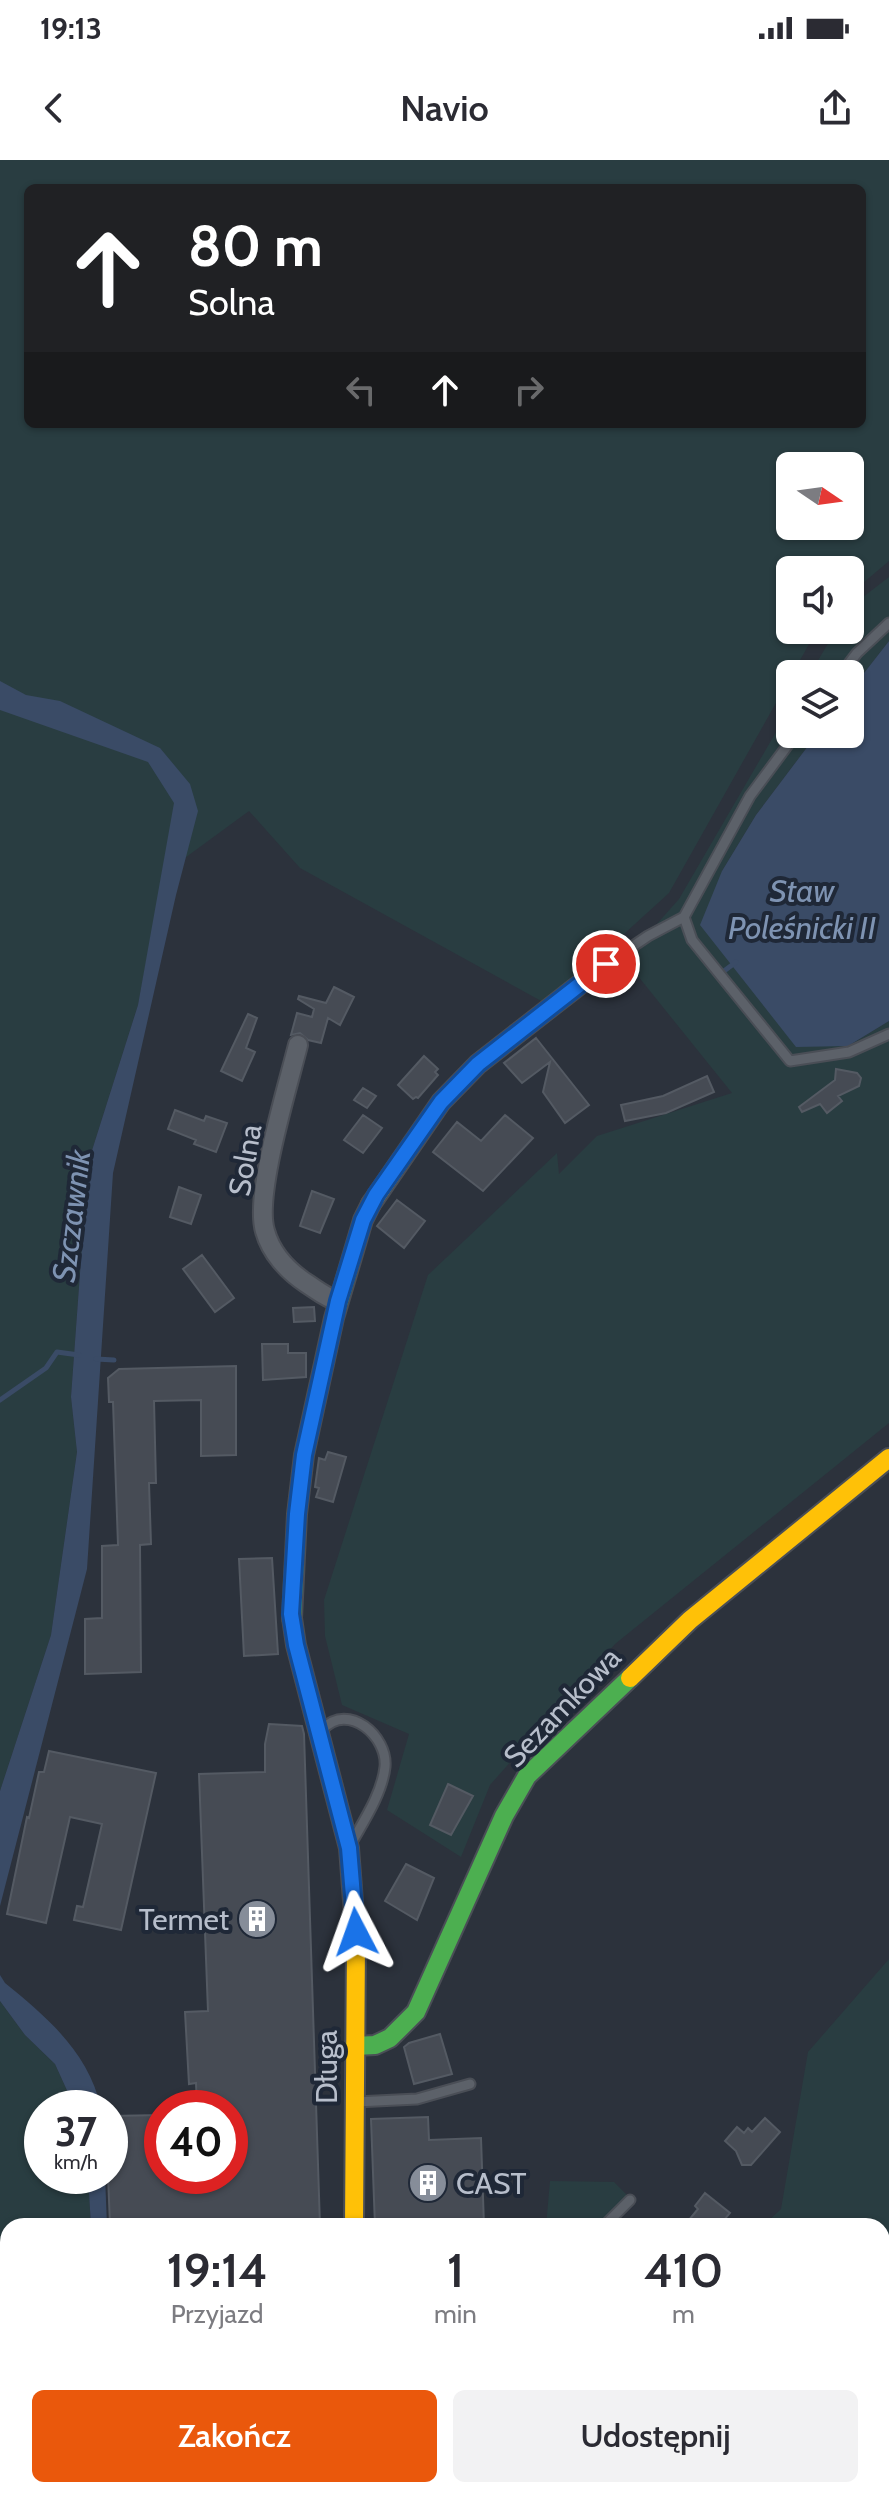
<!DOCTYPE html>
<html lang="pl">
<head>
<meta charset="utf-8">
<style>
  body { margin:0; font-family:Cabin,sans-serif; background:#f2f2f3; color:#2b2b33; height:100vh; display:flex; flex-direction:column; font-size:30px; white-space:nowrap }
  * { box-sizing:border-box; margin:0 }
  p { font-size:26px; color:#7c7c81 }
  .icon { flex:none; width:44px; height:44px; fill:none; stroke:currentColor; stroke-width:2; stroke-linecap:round; stroke-linejoin:round }
  .map { position:relative; flex:1; overflow:hidden }
  .side { position:absolute; left:0px; top:2058px; width:890px; height:280px; display:flex; flex-direction:column; background:#fff; border-radius:24px 24px 0 0; box-shadow:0 2px 6px #0004 }
  .side>* { flex:none }
  .hud { position:absolute; left:24px; top:24px; width:842px; height:244px; border-radius:12px; box-shadow:0 2px 6px #0004; background:#202124; color:#fff; overflow:hidden }
  .needle { width:52px; rotate:103deg }
  .fabs { position:absolute; left:776px; top:292px; display:grid; gap:16px }
  .fabs a { display:grid; place-items:center; width:88px; height:88px; border-radius:12px; background:#fff; box-shadow:0 2px 6px #0004; font-size:40px }
  .speed { position:absolute; left:24px; top:1930px; display:flex; gap:16px; font-size:40px; font-weight:700; text-align:center }
  .speed>* { display:grid; place-content:center; width:104px; height:104px; border-radius:50%; background:#fff; box-shadow:0 2px 6px #0004; line-height:1 }
  .speed small { font-size:20px; font-weight:400 }
  .speed .limit { border:12px solid #d22; background:#fff; color:#111 }
  .pin { position:absolute; display:grid; place-items:center; width:68px; height:68px; color:#fff; margin:-34px; border:4px solid #fff; border-radius:50%; box-shadow:0 2px 8px #0007 }
  .me { position:absolute; width:88px; margin:-44px; rotate:356deg; stroke-linejoin:round; filter:drop-shadow(0 0 6px #0008) }
  .turn { display:flex; align-items:center; gap:28px; height:168px; padding:0 32px; font-size:36px }
  .turn .icon { width:104px; height:104px; stroke-width:2.5 }
  .turn b { display:block; font-size:56px; line-height:68px }
  .lanes { display:flex; align-items:center; height:76px; padding:0 32px; background:#0003; justify-content:center; gap:40px; direction:ltr }
  .lanes .off { opacity:.35 }
  .eta { display:flex; justify-content:space-evenly; align-items:center; height:136px; text-align:center }
  .eta b { font-size:48px; font-weight:600; line-height:56px }
  .primary-button { display:flex; gap:16px; margin-top:auto; padding:16px 32px }
  .primary-button a { flex:1; height:92px; border-radius:12px; background:#ea580c; color:#fff; font-size:32px; font-weight:600; line-height:92px; text-align:center }
  .primary-button a+a { background:#f2f2f3; color:#2b2b33 }
  .status { display:flex; justify-content:space-between; align-items:center; height:56px; padding:0 40px; background:#fff; direction:ltr }
  .status svg { height:22px; fill:currentColor }
  header { display:flex; justify-content:space-between; align-items:center; height:104px; padding:0 32px; background:#fff; font-size:36px; font-weight:600 }
  .map>svg:first-child { display:block }
  .green { fill:#293d41; fill-rule:evenodd }
  .water { fill:#3a4b66 }
  .lines { fill:none; stroke-linecap:round; stroke-linejoin:round }
  .stream { stroke:#3a4b66; stroke-width:5 }
  .building { fill:#464b54; stroke:#545a63; stroke-width:2 }
  .lane-casing { stroke:#4a4e56; stroke-width:13 }
  .street-casing { stroke:#4a4e56; stroke-width:22 }
  .fast-casing { stroke:#4a4e56; stroke-width:22 }
  .slow-casing { stroke:#4a4e56; stroke-width:22 }
  .lane { stroke:#5c6169; stroke-width:9 }
  .street { stroke:#5c6169; stroke-width:18 }
  .fast { stroke:#4caf50; stroke-width:18 }
  .slow { stroke:#ffc107; stroke-width:18 }
  .route-casing { stroke:#114b97; stroke-width:20 }
  .route { stroke:#1a73e8; stroke-width:14 }
  .labels { text-anchor:middle; dominant-baseline:central; stroke-width:8; stroke-linejoin:round; paint-order:stroke }
  .street-label { font-size:30px; fill:#b7becb; stroke:#1f2837 }
  .poi-label { font-size:30px; fill:#b7becb; stroke:#1f2837; text-anchor:end }
  .water-label { font-size:32px; font-style:italic; fill:#7e93b2; stroke:#1f2837 }
</style>
</head>
<body>
<div class="status"><b>19:13</b><svg viewBox="0 0 49 12"><path d="M0 12V9h3v3zM5 12V6h3v6zM10 12V3h3v9zM15 12V0h3v12zM26 1h20v11H26zM47 4h2v5h-2z"/></svg></div>
<header><svg class="icon" aria-label="back" viewBox="0 0 24 24"><path d="M15 5l-7 7 7 7"/></svg>Navio<svg class="icon" aria-label="share" viewBox="0 0 24 24"><path d="M12 15V3M7 8l5-5 5 5M5 13v7h14v-7"/></svg></header>
<div class="map">
<svg width="889" height="2338" viewBox="0 0 889 2338">
  <rect width="100%" height="100%" fill="#2c323c"/>
  <!-- green -->
  <path class="green" d="M0 0H889V401L850 434V410H790V470H817L669 733 602 794 543 842 300 708 249 651 163 714 138 845 88 1003 71 1237 77 1292 51 1475 0 1631ZM28 28H862V264H28ZM790 306H850V366H790Z
    M889 417V481L850 531V514H810L836 470H850V447Z
    M790 548V574H817L756 655 722 711 848 886 889 861V1263L615 1484 490 1625 461 1697 387 1650 409 1574 342 1545 325 1476 324 1440 428 1115 557 993 559 1014 597 976 732 933 625 800 679 739Z
    M889 1799V2338H749L747 2330H882V2066H763L781 2049 808 1892Z
    M0 1841 25 1875 55 1904 75 1948H42V2016H88L91 2066H8V2328H0Z
    M550 2021 614 2022 627 2035 597 2066H546Z"/>
  <!-- water -->
  <path class="water" d="M889 481V861L848 886 796 887 700 765 722 711 756 655 817 574H850V531Z
    M0 521 26 535 60 541 160 588 190 624 198 651 176 735 113 1013 87 1409 0 1746V1631L51 1475 77 1292 71 1237 88 1003 138 845 174 643 148 602 0 550Z
    M0 1815 5 1823C47 1857 89 1893 101 1948H75L55 1904 25 1875 0 1841Z
    M88 2016H105L107 2066H91Z"/>
  <g class="lines">
    <!-- stream -->
    <path class="stream" d="M724 811 736 802
      M96 1199 114 1200
      M0 1240 46 1208 57 1192 79 1195"/>
  </g>
  <!-- building -->
  <path class="building" d="M334 827 354 837 340 865 328 858 321 883 308 880 300 873 291 875 297 853 312 857 314 849 298 839 299 836 326 843Z
    M248 854 257 858 246 888 255 892 242 921 221 911Z
    M536 878 589 945 565 963 543 932 550 902 522 923 504 903Z
    M424 896 438 909 435 912 438 915 418 938 416 937 413 939 398 925Z
    M836 909 857 913 861 918 859 926 838 936 842 941 827 953 820 944 802 952 799 947 835 920Z
    M707 916 714 932 666 953 625 961 621 945 663 936Z
    M363 928 376 936 367 948 354 940Z
    M175 950 204 961 206 956 227 963 216 992 194 984 196 980 168 969Z
    M363 955 382 968 363 993 344 980Z
    M505 955 533 978 483 1031 433 992 457 962 481 981Z
    M179 1027 201 1035 191 1064 170 1057Z
    M312 1031 334 1039 320 1073 300 1066Z
    M397 1040 425 1061 404 1088 377 1066Z
    M202 1095 234 1138 215 1152 183 1109Z
    M314 1147 315 1161 294 1162 293 1148Z
    M262 1184H288V1193H306V1217L263 1220Z
    M236 1206V1295L201 1296V1240L154 1241 156 1323H149L151 1384 140 1385 141 1512 85 1514V1459L102 1458V1386L118 1385 113 1242H109L108 1218 119 1209Z
    M328 1292 346 1297 333 1342 316 1337 319 1328 315 1327 319 1298 325 1300Z
    M272 1398 278 1494 244 1496 239 1399Z
    M269 1564 302 1566 304 1574 320 2066H223V2059L189 2061V2066L110 2064 108 2016H110V1956L162 1955V2016H230V1948H197L196 1923 189 1924 185 1852 208 1851 199 1614 265 1612V1584Z
    M49 1591 156 1613 121 1770 74 1760 77 1746 83 1747 102 1664 70 1657 46 1763 7 1754 27 1657 29 1658 39 1612H44Z
    M448 1624 473 1636 451 1675 430 1665Z
    M406 1704 434 1718 417 1760 385 1741Z
    M440 1874 452 1914 414 1924 404 1887 409 1883Z
    M428 1957 429 1980 481 1978 484 2066H375L371 1959Z
    M765 1958 780 1972 751 2005H742L736 1991 725 1981 737 1967 744 1973 748 1968 752 1972Z
    M705 2033 730 2053 719 2066H684L698 2049 695 2046Z"/>
  <g class="lines">
    <defs>
      <path id="lane" d="M841 514 857 493 889 463
        M684 757 692 780 790 901 849 892 889 874
        M608 803 648 776 684 757 750 636 796 574
        M323 1569C348 1542 388 1576 385 1607 382 1633 365 1659 352 1682
        M356 1942 417 1939 470 1924
        M604 2066 630 2040
        M539 2338 540 2330"/>
      <path id="street" d="M298 885C288 926 254 1035 265 1071 271 1093 288 1111 306 1123 317 1130 326 1138 338 1141"/>
      <path id="fast" d="M292 1458 297 1354 304 1295 334 1158 363 1060 371 1044
        M355 1886 375 1885 390 1878 416 1852 504 1656 527 1616 630 1518"/>
      <path id="slow" d="M371 1044 441 942 478 904 606 804
        M292 1458 296 1485 349 1688 356 1782 354 2066
        M630 1518 690 1460 889 1298
        M366 2330 367 2338"/>
    </defs>
    <!-- lane casing -->
    <use href="#lane" class="lane-casing"/>
    <!-- street casing -->
    <use href="#street" class="street-casing"/>
    <!-- fast casing -->
    <use href="#fast" class="fast-casing"/>
    <!-- slow casing -->
    <use href="#slow" class="slow-casing"/>
    <!-- lane -->
    <use href="#lane" class="lane"/>
    <!-- street -->
    <use href="#street" class="street"/>
    <!-- fast -->
    <use href="#fast" class="fast"/>
    <!-- slow -->
    <use href="#slow" class="slow"/>
  </g>
  <g class="lines">
    <defs>
      <path id="route" d="M356 1772 349 1688 296 1485 291 1454 297 1354 304 1295 338 1141 363 1060 376 1035 441 942 478 904 606 804"/>
    </defs>
    <!-- route casing -->
    <use href="#route" class="route-casing"/>
    <!-- route -->
    <use href="#route" class="route"/>
  </g>
  <!-- icons -->
  <defs>
    <symbol id="building-disc" viewBox="-11 -11 22 22"><circle r="9.5" fill="#868d99" stroke="#1f2837"/><path d="M-4-6H4V6H1V3H-1V6H-4ZM-2.5-4.3h1.7v1.8h-1.7ZM.8-4.3h1.7v1.8H.8ZM-2.5-1h1.7V.8h-1.7ZM.8-1h1.7V.8H.8Z" fill="#fff"/></symbol>
  </defs>
  <g fill-rule="evenodd">
    <use href="#building-disc" x="235" y="1737" width="44" height="44"/>
    <use href="#building-disc" x="406" y="2001" width="44" height="44"/>
  </g>
  <g class="labels">
    <!-- street labels -->
    <g class="street-label">
      <text transform="translate(245 1000) rotate(-80)">Solna</text>
      <text transform="translate(562 1547) rotate(-46)">Sezamkowa</text>
      <text transform="translate(326 1907) rotate(-90)">Długa</text>
    </g>
    <!-- poi labels -->
    <g class="poi-label">
      <text x="229" y="1759">Termet</text>
      <text x="456" y="2023" text-anchor="start">CAST</text>
    </g>
    <!-- water labels -->
    <g class="water-label">
      <text x="802" y="730">Staw<tspan x="802" dy="37">Poleśnicki II</tspan></text>
      <text transform="translate(71 1056) rotate(-83)">Szczawnik</text>
    </g>
  </g>
</svg>
<div class="fabs">
<a><svg class="needle" viewBox="-14 -14 28 28"><path d="M0-13l5 13h-10z" fill="#e53935"/><path d="M0 13l5-13h-10z" fill="#7c7c81"/></svg></a>
<a><svg class="icon" aria-label="sound" viewBox="0 0 24 24"><path d="M4 9h4l5-4v14l-5-4H4zM17 9q2 3 0 6"/></svg></a>
<a><svg class="icon" aria-label="layers" viewBox="0 0 24 24"><path d="M12 4l9 5-9 5-9-5zM3 14l9 5 9-5"/></svg></a>
</div>
<div class="speed"><div>37<small>km/h</small></div><div class="limit">40</div></div>
<div class="pin" style="left:606px;top:804px;background:#d93025"><svg class="icon" aria-label="arrive" viewBox="0 0 24 24"><path d="M6 21V4h12l-3 4 3 4H6"/></svg></div>
<svg class="me" style="left:356px;top:1772px" viewBox="-20 -20 40 40"><path d="M0-17L14 15 0 8-14 15z" fill="#1a73e8" stroke="#fff" stroke-width="4"/></svg>
<div class="hud">
<div class="turn"><svg class="icon" aria-label="ahead" viewBox="0 0 24 24"><path d="M12 20V5M6 11l6-6 6 6"/></svg><div><b>80 m</b>Solna</div></div>
<div class="lanes"><svg class="icon off" aria-label="left" viewBox="0 0 24 24"><path d="M17 20v-9H6M10 6l-5 5 5 5"/></svg><svg class="icon" aria-label="ahead" viewBox="0 0 24 24"><path d="M12 20V5M6 11l6-6 6 6"/></svg><svg class="icon off" aria-label="right" viewBox="0 0 24 24"><path d="M7 20v-9h11M14 6l5 5-5 5"/></svg></div>
</div>
<section class="side">
<div class="eta">
<div><b>19:14</b><p>Przyjazd</p></div>
<div><b>1</b><p>min</p></div>
<div><b>410</b><p>m</p></div>
</div>
<div class="primary-button"><a>Zakończ</a><a>Udostępnij</a></div>
</section>
</div>
</body>
</html>
